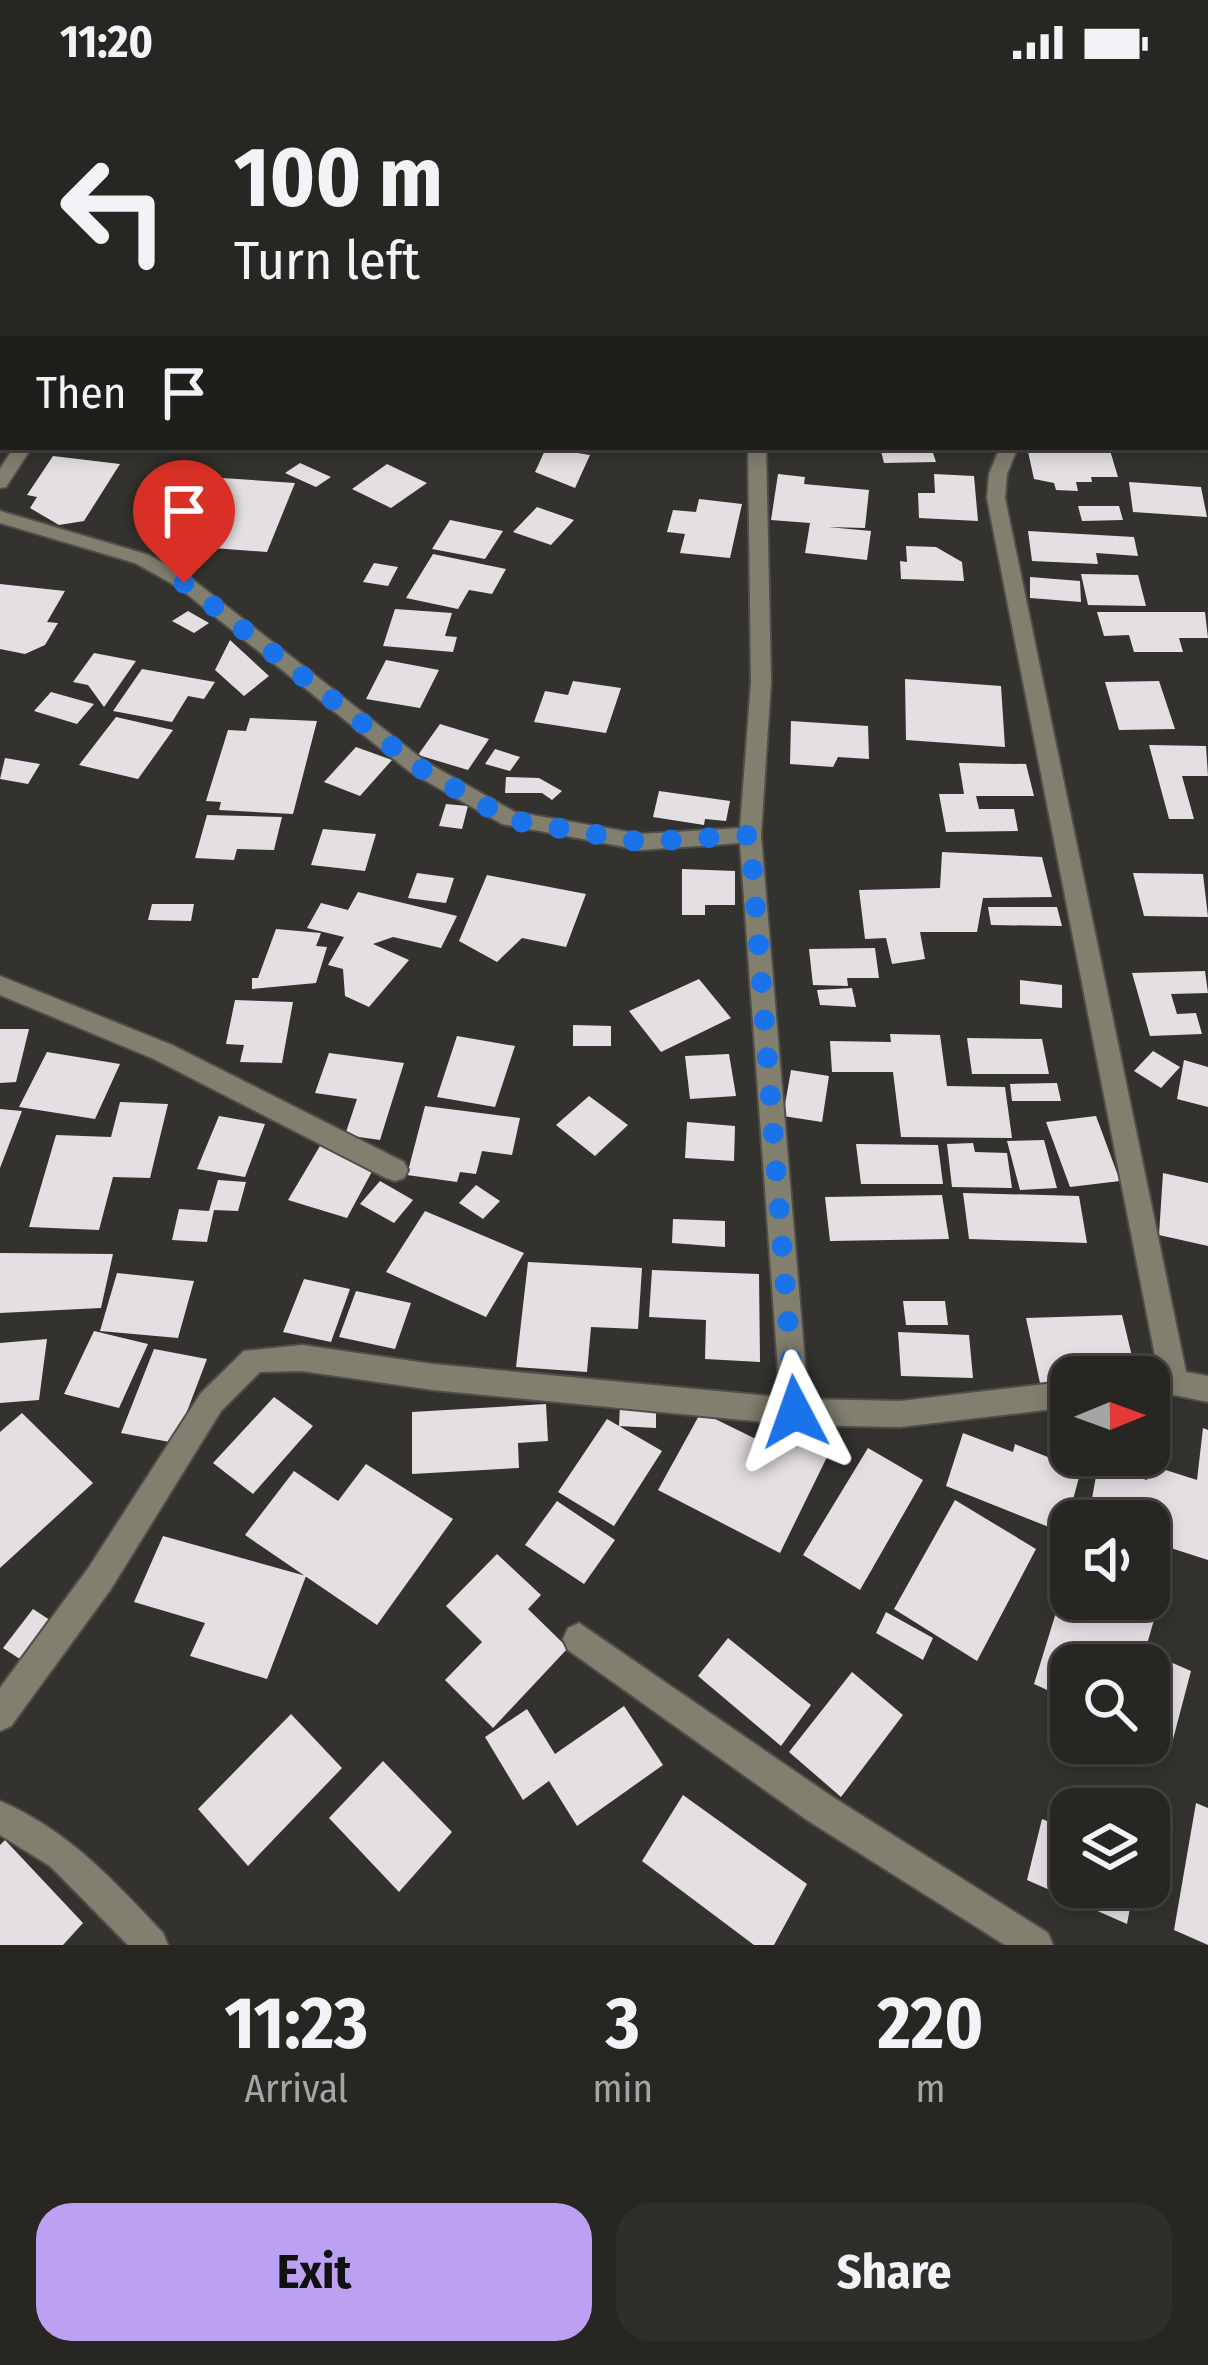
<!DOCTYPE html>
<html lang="en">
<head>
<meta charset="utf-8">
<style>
  body { margin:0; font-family:"Fira Sans Condensed",sans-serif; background:#2f2e2a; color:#f1f3f6; height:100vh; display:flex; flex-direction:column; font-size:45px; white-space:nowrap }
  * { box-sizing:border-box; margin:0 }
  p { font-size:39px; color:#a4a5a5 }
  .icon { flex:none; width:66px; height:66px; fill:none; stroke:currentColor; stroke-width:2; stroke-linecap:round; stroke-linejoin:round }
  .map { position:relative; height:1861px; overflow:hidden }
  .side { display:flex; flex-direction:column; background:#272622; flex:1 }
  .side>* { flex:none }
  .banner { position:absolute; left:0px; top:0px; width:1209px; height:366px; box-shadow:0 6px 18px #0003,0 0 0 3px #434340; background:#272622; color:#f1f3f6; overflow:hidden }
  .needle { width:78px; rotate:89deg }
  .controls { position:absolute; left:1050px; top:1272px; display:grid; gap:24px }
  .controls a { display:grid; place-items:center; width:120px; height:120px; border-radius:24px; background:#272622; box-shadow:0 6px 18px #0003,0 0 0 3px #434340; font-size:60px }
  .pin { position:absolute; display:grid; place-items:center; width:102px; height:102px; color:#fff; margin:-123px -51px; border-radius:50% 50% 50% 0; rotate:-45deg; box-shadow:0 0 12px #0007 }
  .pin .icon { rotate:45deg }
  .me { position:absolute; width:132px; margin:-66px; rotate:356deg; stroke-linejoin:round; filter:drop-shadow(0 0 9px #0008) }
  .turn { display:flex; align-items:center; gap:42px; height:252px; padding:0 36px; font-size:54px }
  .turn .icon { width:156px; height:156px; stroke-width:2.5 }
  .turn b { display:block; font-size:84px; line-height:102px }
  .then { display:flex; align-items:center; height:114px; padding:0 36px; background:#0003; gap:24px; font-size:45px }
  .eta { display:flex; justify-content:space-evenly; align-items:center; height:204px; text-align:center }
  .eta b { font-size:72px; font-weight:700; line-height:84px }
  .action { display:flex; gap:24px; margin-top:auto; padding:24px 36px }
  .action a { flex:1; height:138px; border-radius:36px; background:#bca0f2; color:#111; font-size:48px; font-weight:700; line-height:138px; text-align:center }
  .action a+a { background:#2f2e2a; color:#f1f3f6 }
  .status { display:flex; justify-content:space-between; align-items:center; height:84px; padding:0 60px; background:#272622; direction:ltr }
  .status svg { height:33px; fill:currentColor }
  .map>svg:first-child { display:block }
  .building { fill:#e4dfe3 }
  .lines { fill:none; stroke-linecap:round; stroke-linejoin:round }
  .street-casing { stroke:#4f4e4a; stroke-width:4 }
  .street { fill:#837f6f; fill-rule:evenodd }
  .route { stroke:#1a73e8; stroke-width:21; stroke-dasharray:0 37.8 }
</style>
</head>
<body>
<div class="status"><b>11:20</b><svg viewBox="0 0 49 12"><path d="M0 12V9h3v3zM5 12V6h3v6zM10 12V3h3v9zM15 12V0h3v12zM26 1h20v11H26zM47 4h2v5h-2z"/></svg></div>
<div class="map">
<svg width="1208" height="1861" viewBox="0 0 1208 1861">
  <rect width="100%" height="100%" fill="#34322e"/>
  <!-- building -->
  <path class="building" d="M880 363H931L936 378 884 379Z
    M1027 363H1109L1118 393H1091L1092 398H1076L1078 407 1056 406 1054 399 1034 395Z
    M546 364 590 371 575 404 535 388Z
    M53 372 120 380 84 437 59 441 30 424 37 413 27 411Z
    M300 379 331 393 316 403 285 389Z
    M387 380 427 399 391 424 352 405Z
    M778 390 805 393 804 400 869 406 865 444 828 443 871 447 867 476 805 469 810 439 771 436Z
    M934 390 974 392 978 437 919 434 918 409H935Z
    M192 392 295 399 267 468 160 460Z
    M1129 398 1201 403 1207 433 1133 428Z
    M699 415 742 420 730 474 680 469 685 450 667 448 673 426 696 428Z
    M1078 422H1119L1123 436 1082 437Z
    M537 423 574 436 551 461 513 448Z
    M450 436 503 447 485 475 432 465Z
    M1028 447 1134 453 1138 472 1096 469 1098 480 1032 477Z
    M906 462 936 463 962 478 964 497 901 495 900 477 907 478Z
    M433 470 506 485 492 510 469 506 458 525 406 514Z
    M374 479 398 483 388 502 363 498Z
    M1081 490 1138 491 1146 522 1088 521Z
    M1030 493 1080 497 1081 518 1030 514Z
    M0 500 65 507 47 538 58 539 45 561 25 570 0 565Z
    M395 525 452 529 445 552 457 553 453 568 383 562Z
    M188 527 209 539 194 549 172 537Z
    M1097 528H1205L1208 554H1179L1183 568H1134L1129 551 1104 552Z
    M230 556 269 592 244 612 215 586Z
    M94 569 136 577 104 623 88 601 73 598Z
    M386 576 439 586 420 624 366 615Z
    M142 585 215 598 204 615 188 612 172 638 113 627Z
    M905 595 1001 602 1005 663 906 656Z
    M573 597 621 604 606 649 534 638 545 607 568 611Z
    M1159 597 1175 645 1119 646 1105 598Z
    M51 608 94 620 77 640 34 627Z
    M116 633 173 646 138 695 79 681Z
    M250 634 317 637 293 730 219 726 221 718 206 717 228 646 246 647Z
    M791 637 868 642 869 675 838 673 833 683 790 680Z
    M440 640 489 655 468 686 418 671Z
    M1149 661 1206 662 1208 692H1182L1194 735H1169Z
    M356 663 392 676 360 712 324 698Z
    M495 665 520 673 510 687 485 680Z
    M5 674 40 680 28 700 0 695Z
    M959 679 1026 680 1034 712H976L979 725H1014L1018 747 946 748 939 710H964Z
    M506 693 539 694 562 707 552 716 542 709H505Z
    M659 707 730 717 726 737 705 735 704 741 653 733Z
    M446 720 468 722 462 745 439 742Z
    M207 731 282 733 274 766 237 765 234 776 195 774Z
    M323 745 376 750 365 787 311 781Z
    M942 768 1042 773 1052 813 983 814 977 848H920L925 875 892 880 886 854 865 855 859 806 940 804Z
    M682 785 735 787V821H705V831H682Z
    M417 789 454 794 446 819 408 814Z
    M1133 789 1203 790 1208 833 1144 832Z
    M487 791 586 810 566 863 522 854 497 878 459 857Z
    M358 808 457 832 441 864 393 853 373 860 409 876 369 923 345 912 343 885 328 881 344 853 307 844 321 819 348 826Z
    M152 820H194L191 837 148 836Z
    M988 823H1057L1062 842 991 841Z
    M276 845 321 849 316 862 327 863 316 899 252 905V894H258Z
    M875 864 879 894H847L848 902 813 901 809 865Z
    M1205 887 1208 909 1171 910 1177 930 1196 929 1202 950 1150 952 1132 889Z
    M699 895 731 934 661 968 629 927Z
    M1020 896 1062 901V924L1020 920Z
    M852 904 856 923 820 921 817 906Z
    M235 916 293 918 282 979 240 978 244 961 226 960Z
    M573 941 611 942V962H573Z
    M0 945H29L16 998 0 999Z
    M890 950 940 951 947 1002 1005 1003 1012 1054 901 1053 893 988H832L830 957 891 958Z
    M457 952 515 962 495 1023 437 1013Z
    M967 954 1042 955 1049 990H972Z
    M1153 967 1180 983 1161 1004 1134 987Z
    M47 968 120 980 95 1035 19 1023Z
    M329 969 404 979 380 1056 345 1051 357 1015 315 1009Z
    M729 970 736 1012 690 1015 685 972Z
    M1184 976 1208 983V1023L1177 1015Z
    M791 986 829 992 822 1038 783 1032Z
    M1057 999 1061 1017H1012L1010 1000Z
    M589 1012 628 1041 595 1072 556 1041Z
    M120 1018 168 1020 150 1094 113 1093 99 1146 29 1143 56 1051 111 1053Z
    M425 1022 520 1034 512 1071 482 1067 476 1090 460 1088 457 1098 407 1091Z
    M0 1025 22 1027 0 1084Z
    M219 1032 265 1040 245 1093 197 1085Z
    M1096 1032 1120 1097 1070 1103 1046 1038Z
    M687 1038 735 1042 734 1077 685 1074Z
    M1044 1056 1057 1104 1020 1106 1007 1057Z
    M973 1059 975 1068 1007 1069 1012 1104 952 1103 947 1060Z
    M856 1060 938 1061 943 1100H861Z
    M320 1062 376 1080 347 1134 288 1116Z
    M1163 1089 1208 1099V1162L1159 1151Z
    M218 1096 246 1098 238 1127 214 1126 207 1158 172 1156 179 1125 209 1127Z
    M380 1097 413 1116 394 1139 360 1120Z
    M476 1101 500 1117 483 1135 459 1119Z
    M963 1109 1079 1112 1087 1159 969 1155Z
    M942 1111 949 1155 830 1157 825 1113Z
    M425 1127 524 1169 486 1233 386 1188Z
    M673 1135 725 1137V1163L672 1159Z
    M0 1169 113 1170 101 1224 0 1229Z
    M528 1178 642 1184 638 1245 591 1243 587 1288 516 1283Z
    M652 1186 759 1190 760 1278 705 1275 706 1236 649 1233Z
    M117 1189 194 1197 178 1254 100 1247Z
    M304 1195 350 1205 331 1258 283 1248Z
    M356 1207 411 1219 395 1265 339 1253Z
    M903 1217H945L948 1241H906Z
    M1122 1231 1137 1293H1071V1298L1040 1299 1026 1234Z
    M94 1247 148 1260 119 1324 64 1310Z
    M898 1248 969 1251 973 1294 901 1292Z
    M47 1255 39 1316 0 1319V1259Z
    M154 1265 207 1275 175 1359 121 1349Z
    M274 1313 313 1342 253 1410 213 1379Z
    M546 1320 548 1357 518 1359 519 1384 412 1390V1328Z
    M620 1321 656 1323V1344L619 1342Z
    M701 1328 778 1366 786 1350 828 1371 780 1469 658 1406Z
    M22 1329 93 1399 0 1484V1348Z
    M607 1335 662 1367 614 1442 558 1408Z
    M1203 1344 1208 1346V1476L1149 1457V1437H1088L1098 1381 1147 1396 1150 1381 1197 1396Z
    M963 1349 1013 1368 1015 1360 1081 1386 1064 1449 946 1402Z
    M868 1364 923 1396 860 1506 803 1471Z
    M366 1380 453 1435 377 1541 245 1451 294 1387 338 1417Z
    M955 1416 1036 1465 977 1577 894 1525Z
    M557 1417 615 1456 584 1500 525 1461Z
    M163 1452 306 1492 267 1595 190 1572 205 1539 134 1518Z
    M497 1470 541 1511 528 1525 568 1564 493 1644 445 1596 482 1558 446 1522Z
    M1070 1483 1071 1515H1142L1158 1522 1145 1567 1191 1587 1171 1663 1149 1653V1581H1071V1617L1034 1600Z
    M33 1525 62 1544 32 1583 3 1564Z
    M886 1528 933 1554 923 1576 876 1549Z
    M728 1554 811 1621 781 1662 698 1592Z
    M852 1588 903 1631 841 1713 789 1668Z
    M624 1622 663 1681 577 1742 549 1697 523 1716 485 1653 527 1625 555 1670Z
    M291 1630 342 1684 248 1782 198 1725Z
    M383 1677 452 1748 399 1808 329 1734Z
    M683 1711 807 1800 774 1861H754L642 1777Z
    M1196 1719 1208 1724V1861L1174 1846Z
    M1042 1735 1071 1746V1803H1134L1127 1840 1027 1796Z
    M5 1756 83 1839 63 1861H0V1761Z"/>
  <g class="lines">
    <defs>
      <path id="street" d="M261 0H276L259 3Z
        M1074 0H1088L1090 3H1076Z
        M1206 71H1208V79H1206Z
        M1206 174H1208V184H1206Z
        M14 363H32L6 403 0 404V385Z
        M748 363H766L771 598 761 751 808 1315 900 1317 1071 1297V1323L900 1343 795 1341 433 1306 302 1287 260 1288 221 1327 111 1505 11 1642 0 1647V1604L89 1483 201 1309 244 1267 302 1261 433 1280 780 1313 740 759 641 766 502 740 410 688 178 503 135 479 0 439V427L149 471 192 495 426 678 515 728 641 750 740 744 751 598Z
        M1000 363H1018L1007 390 1005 414 1186 1288 1208 1292V1318L1174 1311 1149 1314V1293H1139L1158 1287 987 414 989 390Z
        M0 892 172 961 404 1078 408 1086 404 1094 395 1097 386 1094 154 975 0 911Z
        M579 1539 831 1712 1048 1849 1053 1861H1005L807 1736 568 1566 563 1555 568 1544Z
        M0 1717C68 1746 113 1796 163 1849L168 1861H128L50 1782 0 1751Z"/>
    </defs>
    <!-- street casing -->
    <use href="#street" class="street-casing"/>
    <!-- street -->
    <use href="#street" class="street"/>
  </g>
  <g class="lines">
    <!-- route -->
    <path class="route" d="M184 499 418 683 510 736 641 758 750 751 795 1328"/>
  </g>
</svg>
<div class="controls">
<a><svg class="needle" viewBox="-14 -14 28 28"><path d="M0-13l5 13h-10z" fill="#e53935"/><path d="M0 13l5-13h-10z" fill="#a4a5a5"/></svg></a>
<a><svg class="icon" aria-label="sound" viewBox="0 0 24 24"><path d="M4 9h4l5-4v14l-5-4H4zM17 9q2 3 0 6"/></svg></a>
<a><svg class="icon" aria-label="search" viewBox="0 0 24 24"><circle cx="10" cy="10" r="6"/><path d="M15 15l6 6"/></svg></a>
<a><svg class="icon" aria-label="layers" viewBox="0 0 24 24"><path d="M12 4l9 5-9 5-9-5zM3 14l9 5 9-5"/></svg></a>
</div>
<div class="pin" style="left:184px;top:499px;background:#d93025"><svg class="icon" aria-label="arrive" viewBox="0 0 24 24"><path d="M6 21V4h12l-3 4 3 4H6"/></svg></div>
<svg class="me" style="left:795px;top:1328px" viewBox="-20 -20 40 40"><path d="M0-17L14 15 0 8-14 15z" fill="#1a73e8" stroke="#fff" stroke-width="4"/></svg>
<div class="banner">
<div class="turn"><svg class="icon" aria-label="left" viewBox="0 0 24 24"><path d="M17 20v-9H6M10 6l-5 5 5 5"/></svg><div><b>100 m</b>Turn left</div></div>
<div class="then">Then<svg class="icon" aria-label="arrive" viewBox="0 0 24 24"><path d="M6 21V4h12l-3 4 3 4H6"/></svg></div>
</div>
</div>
<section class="side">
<div class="eta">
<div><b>11:23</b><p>Arrival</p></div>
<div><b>3</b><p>min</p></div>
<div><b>220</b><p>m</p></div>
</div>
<div class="action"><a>Exit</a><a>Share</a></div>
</section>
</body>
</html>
